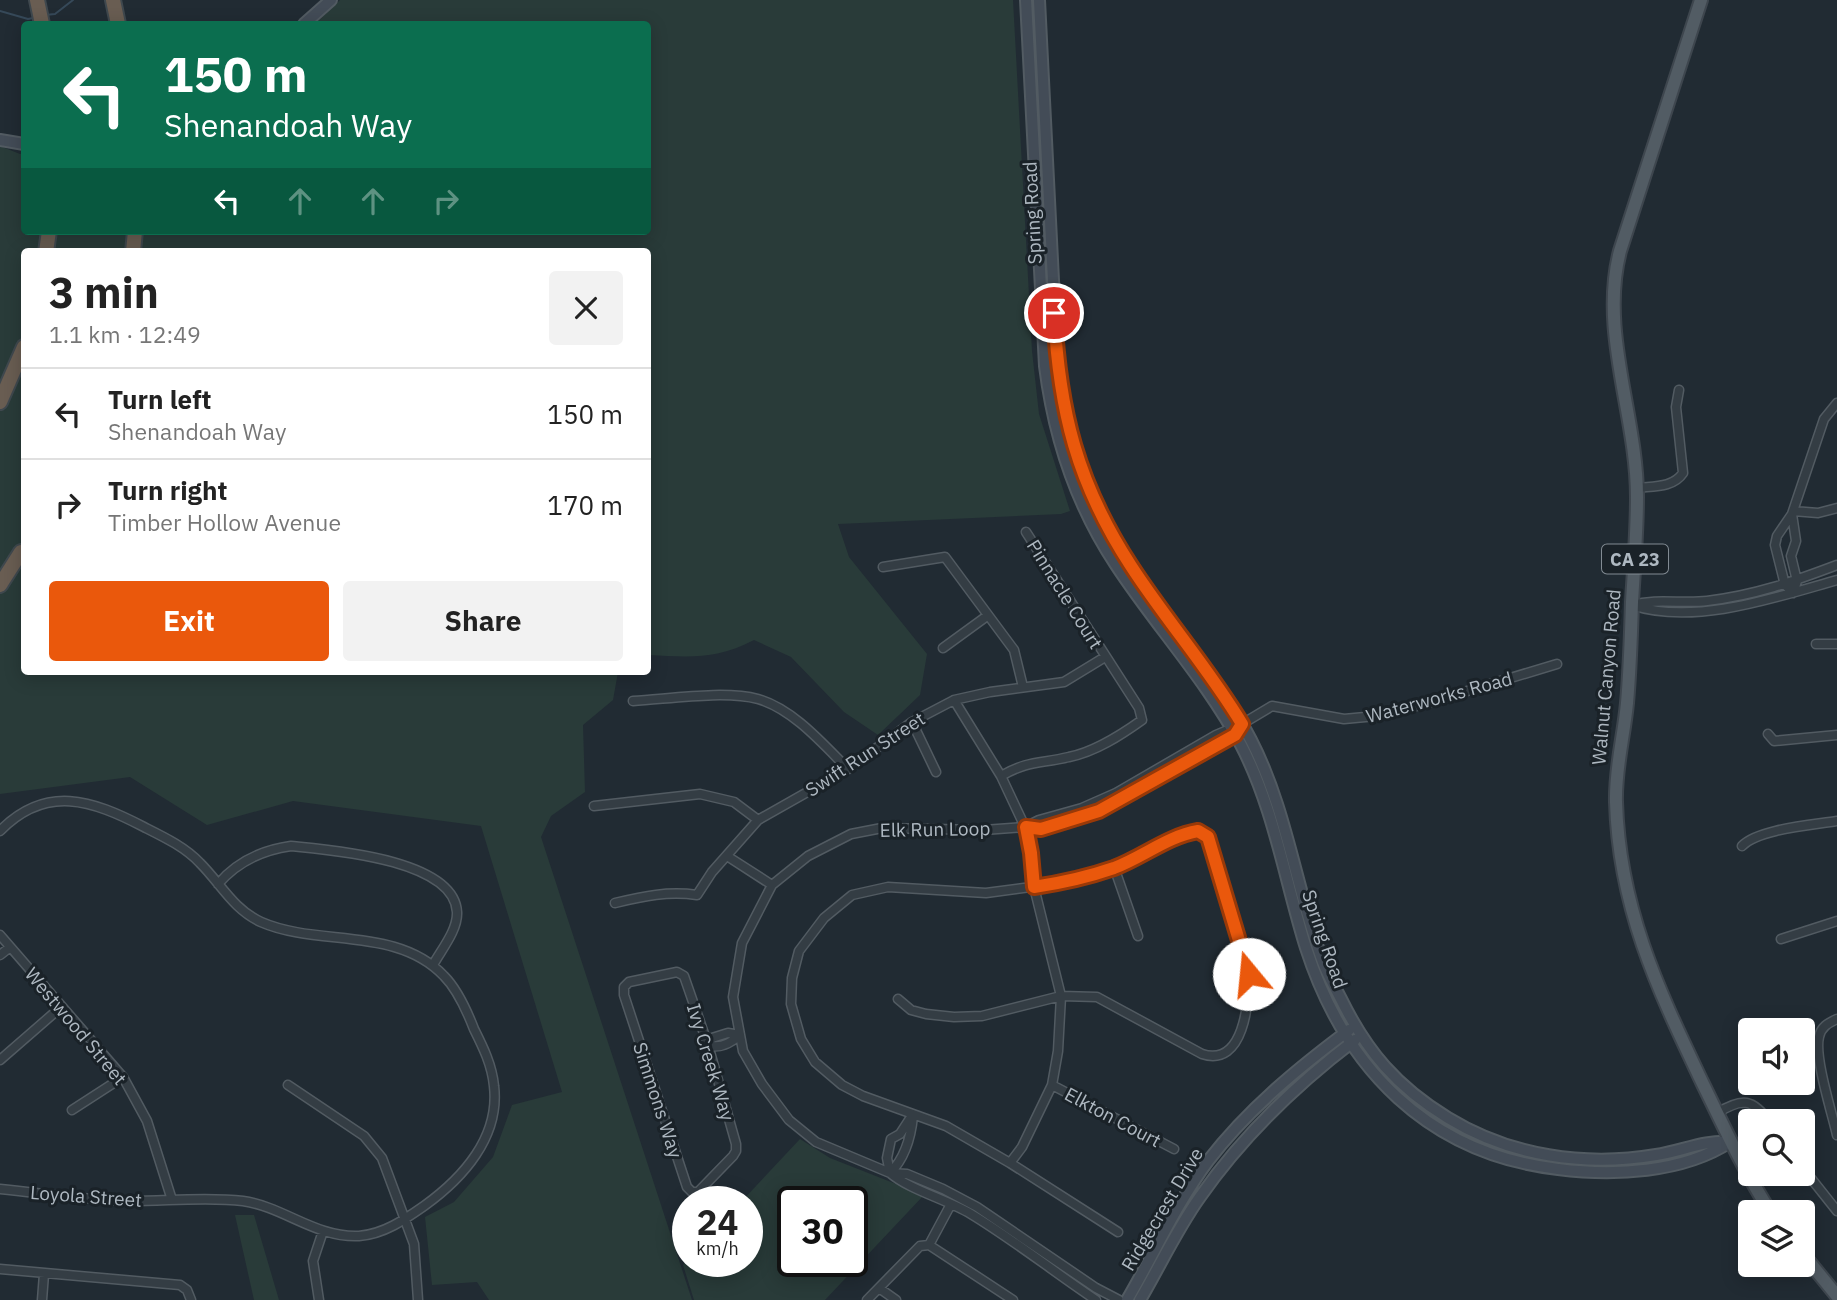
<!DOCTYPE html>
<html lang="en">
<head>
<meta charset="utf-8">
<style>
  body { margin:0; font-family:"IBM Plex Sans",sans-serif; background:#f2f2f2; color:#222; height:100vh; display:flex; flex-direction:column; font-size:26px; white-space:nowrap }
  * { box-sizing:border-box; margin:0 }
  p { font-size:23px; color:#767676 }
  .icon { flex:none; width:38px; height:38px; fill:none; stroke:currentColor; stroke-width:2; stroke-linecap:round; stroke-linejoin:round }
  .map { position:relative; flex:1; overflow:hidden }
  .drawer { position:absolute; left:21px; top:248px; width:630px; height:427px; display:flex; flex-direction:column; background:#fff; border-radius:7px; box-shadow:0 4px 18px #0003 }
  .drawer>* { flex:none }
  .hud { position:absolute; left:21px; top:21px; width:630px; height:214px; border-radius:7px; box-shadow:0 4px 18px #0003; background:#0b6e4f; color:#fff; overflow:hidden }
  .fabs { position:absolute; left:1738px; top:1018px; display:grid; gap:14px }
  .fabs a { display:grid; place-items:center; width:77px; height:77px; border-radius:7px; background:#fff; box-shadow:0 4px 18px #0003; font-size:35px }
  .speed { position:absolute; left:672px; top:1186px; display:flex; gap:14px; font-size:35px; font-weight:700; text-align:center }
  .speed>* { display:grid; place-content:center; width:91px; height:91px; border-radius:50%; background:#fff; box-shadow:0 4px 18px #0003; line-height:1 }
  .speed small { font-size:18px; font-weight:400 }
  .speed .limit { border:4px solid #111; border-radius:10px; background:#fff; color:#111 }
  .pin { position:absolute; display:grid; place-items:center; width:60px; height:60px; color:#fff; margin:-30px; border:4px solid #fff; border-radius:50%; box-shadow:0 2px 7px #0007 }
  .me { position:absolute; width:77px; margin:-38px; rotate:343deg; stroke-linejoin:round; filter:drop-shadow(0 0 5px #0008) }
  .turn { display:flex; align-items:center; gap:24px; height:147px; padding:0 28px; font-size:32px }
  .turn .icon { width:91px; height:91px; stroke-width:2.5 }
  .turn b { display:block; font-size:49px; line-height:60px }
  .lanes { display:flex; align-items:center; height:66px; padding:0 28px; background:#0003; justify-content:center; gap:35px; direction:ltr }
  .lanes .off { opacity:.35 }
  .round { display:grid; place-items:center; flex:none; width:74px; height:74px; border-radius:7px; background:#f2f2f2 }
  .headline { display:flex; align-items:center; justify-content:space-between; height:119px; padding:0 28px }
  h1 { font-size:42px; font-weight:800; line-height:52px }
  .button { display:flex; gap:14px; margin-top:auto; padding:14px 28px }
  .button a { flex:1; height:80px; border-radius:7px; background:#ea580c; color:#fff; font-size:28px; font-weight:800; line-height:80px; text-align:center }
  .button a+a { background:#f2f2f2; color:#222 }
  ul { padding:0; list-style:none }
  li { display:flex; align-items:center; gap:21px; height:91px; padding:0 28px; border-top:2px solid #e0e0e0 }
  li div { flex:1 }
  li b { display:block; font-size:26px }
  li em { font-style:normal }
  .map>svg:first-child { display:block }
  .green { fill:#293b39; fill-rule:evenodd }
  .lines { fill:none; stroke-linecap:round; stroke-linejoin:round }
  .stream { stroke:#364959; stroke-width:2 }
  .street-casing { stroke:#525b62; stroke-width:11 }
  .secondary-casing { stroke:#525b62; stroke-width:14 }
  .primary-casing { stroke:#3e464e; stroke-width:16 }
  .highway-casing { stroke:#3f484e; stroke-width:18 }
  .street { stroke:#343d44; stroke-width:8 }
  .secondary { stroke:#434c57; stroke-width:10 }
  .primary { stroke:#525c64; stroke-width:12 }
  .highway { stroke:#695d52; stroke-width:14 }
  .route-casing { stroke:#983908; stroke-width:18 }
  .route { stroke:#ea580c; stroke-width:12 }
  .labels { text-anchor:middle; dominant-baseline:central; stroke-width:6; stroke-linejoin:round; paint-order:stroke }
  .shield { fill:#1a2228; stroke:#828b93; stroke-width:2 }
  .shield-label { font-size:18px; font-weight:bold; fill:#aeb8c1 }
  .street-label { font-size:19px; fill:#aeb8c1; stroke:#1a2228 }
</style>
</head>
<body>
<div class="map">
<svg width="1837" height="1300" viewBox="0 0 1837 1300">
  <rect width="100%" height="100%" fill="#212b33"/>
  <!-- green -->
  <path class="green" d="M340 0H1013L1032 351 1039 414 1070 511 1061 514 838 524 849 557 927 654 920 695 878 735 844 712 791 657 754 640C716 660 689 657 648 655V252H24V672H618L613 700 583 725 585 792 551 816 541 837 692 1300H489L477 1282 432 1285 425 1217 454 1202 493 1157 512 1105 562 1092 481 826 293 801 207 825 130 777 0 794V146L20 154 24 153V231H648V24H315Z
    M800 1139 830 1158 924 1195 825 1300H694L683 1265 688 1259V1262H747V1202H741ZM793 1202H852V1262H793Z
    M235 1215H254L279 1300H254Z"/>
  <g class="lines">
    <!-- stream -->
    <path class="stream" d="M0 11 28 19 33 18
      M45 15 55 14 73 0"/>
    <defs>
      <path id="street" d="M1637 488C1653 486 1673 488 1683 473L1676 407 1679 390
        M1793 511 1818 513 1837 508
        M1792 514 1796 541 1791 556 1797 581 1793 593 1785 585 1775 545 1777 536Z
        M1792 514 1824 419 1837 403
        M1837 565C1792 582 1756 595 1707 601 1682 604 1657 598 1632 605 1694 626 1777 597 1837 580
        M883 567 945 557 1014 650 1023 687
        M1816 644H1837
        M943 648 987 616
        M954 700 1001 776 1025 827 1031 853 1034 887 1061 996 1058 1051 1052 1085 1022 1147 1010 1163
        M633 701C669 699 724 690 758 699 793 709 823 744 848 769
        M912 722 936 772
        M1768 734 1774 741 1837 735
        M1001 776C1029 760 1040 764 1069 757 1095 752 1121 735 1142 720L1139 708 1026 532
        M594 806 700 794 734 802 758 820
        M1025 827 1039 820 1082 808 1116 793 1216 735 1242 724 1272 706 1344 719 1376 716 1421 705 1557 664
        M0 831C46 784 92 800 144 827 164 837 185 847 200 863 221 884 233 909 261 922 318 947 397 926 444 976 458 990 467 1011 474 1029 483 1047 492 1065 494 1086 500 1137 463 1178 424 1206 404 1220 384 1234 359 1236 316 1238 284 1207 243 1201 203 1196 161 1202 121 1201 81 1199 40 1193 0 1189
        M1742 846C1758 829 1813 825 1837 821
        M727 856 772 885
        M1114 867 1138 936
        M218 884C237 862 262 850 291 846 330 850 454 859 457 912 458 930 441 950 433 965
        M615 903C644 896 668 891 697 895L712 872 758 820 848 769 912 722 954 700 990 692 1064 682 1105 657
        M0 935 123 1077 147 1121 172 1200
        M1781 939 1837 921
        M0 955 9 948
        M677 972 684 976 708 1045 736 1144V1151L733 1156 698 1192H692L687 1187 624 995V987L629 982Z
        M898 999 911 1010 926 1014 954 1017 982 1016 1061 996 1097 997 1202 1054C1244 1068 1249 1002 1249 974L1208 837 1198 831 1184 833 1114 867 1060 883 986 893 888 887 852 895 824 918 799 951 792 978 791 1004 801 1039 815 1062 842 1085 863 1096 946 1126 1010 1163 1118 1232
        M1837 1019C1828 1023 1821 1027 1819 1037 1814 1057 1832 1113 1837 1135
        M728 1033 740 1035C731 1043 719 1049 708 1045L712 1038Z
        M0 1060 61 1007
        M288 1085 364 1136 382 1158 414 1244 418 1300
        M1052 1085 1174 1149
        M72 1110 123 1077
        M1717 1113C1743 1097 1752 1099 1770 1122
        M1802 1167 1837 1211
        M890 1173C910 1190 946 1199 971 1214 1014 1240 1054 1272 1096 1300
        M890 1173 887 1158 891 1139 900 1134 913 1114
        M890 1173C905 1158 911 1137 913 1116
        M929 1245 1013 1300
        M929 1245 951 1204
        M0 1269 180 1285 187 1290 191 1300
        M879 1288 896 1300
        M42 1300 44 1274
        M319 1300 313 1261 323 1231
        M867 1300 920 1246 929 1245
        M1119 1300 1096 1288 977 1207 943 1189 907 1174 890 1173 816 1142 789 1120 762 1084 743 1051 733 997 742 943 772 885 808 856 851 834 882 828 984 830 1025 827 1041 829 1056 826 1089 815 1117 803 1235 735 1242 724"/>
      <path id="secondary" d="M1026 0 1045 366C1054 437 1076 505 1116 565 1156 626 1207 681 1241 745 1274 808 1285 881 1306 948 1345 1069 1429 1154 1558 1169 1613 1176 1683 1173 1730 1142
        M1039 0 1057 360C1067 435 1089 503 1131 567 1170 625 1219 678 1251 740 1287 810 1296 889 1323 962 1327 974 1335 987 1341 999 1367 1052 1397 1087 1448 1118 1510 1156 1585 1167 1656 1155 1682 1151 1704 1140 1730 1142
        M304 24 331 0
        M0 140 24 144
        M1127 1300C1154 1254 1176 1204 1208 1161 1247 1110 1298 1068 1349 1030
        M1140 1300C1160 1266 1177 1229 1200 1197 1242 1137 1297 1084 1355 1040"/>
      <path id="primary" d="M1701 0 1620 251C1599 332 1637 415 1637 497 1637 532 1634 567 1632 602 1631 636 1630 669 1627 703 1624 736 1615 768 1616 802 1619 908 1658 989 1702 1082 1724 1127 1744 1171 1771 1213
        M1802 1253 1837 1296"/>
      <path id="highway" d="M37 0 42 24
        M113 0 118 24
        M46 252 49 231
        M133 252 135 231
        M0 402 24 347
        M0 585 21 552"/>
    </defs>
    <!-- street casing -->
    <use href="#street" class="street-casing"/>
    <!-- secondary casing -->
    <use href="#secondary" class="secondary-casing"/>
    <!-- primary casing -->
    <use href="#primary" class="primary-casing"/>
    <!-- highway casing -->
    <use href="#highway" class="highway-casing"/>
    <!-- street -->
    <use href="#street" class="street"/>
    <!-- secondary -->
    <use href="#secondary" class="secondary"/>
    <!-- primary -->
    <use href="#primary" class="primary"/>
    <!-- highway -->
    <use href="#highway" class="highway"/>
  </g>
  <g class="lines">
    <defs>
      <path id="route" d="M1054 313C1059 411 1077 483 1131 566 1166 620 1209 669 1242 724L1235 735 1099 811 1041 829 1026 827 1031 853 1034 887C1061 883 1088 877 1114 868 1143 857 1168 836 1198 831L1208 837 1249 974"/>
    </defs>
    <!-- route casing -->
    <use href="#route" class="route-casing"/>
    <!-- route -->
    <use href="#route" class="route"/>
  </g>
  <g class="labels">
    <!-- shield labels -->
    <rect class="shield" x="1602" y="544.5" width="66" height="29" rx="5"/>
    <g class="shield-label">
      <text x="1635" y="559">CA 23</text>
    </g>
    <!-- street labels -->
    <g class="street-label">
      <text transform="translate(1032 213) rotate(-93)">Spring Road</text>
      <text transform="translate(1065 594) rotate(58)">Pinnacle Court</text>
      <text transform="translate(1606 677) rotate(-85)">Walnut Canyon Road</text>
      <text transform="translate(1439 697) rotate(-15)">Waterworks Road</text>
      <text transform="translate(865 754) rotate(-33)">Swift Run Street</text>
      <text transform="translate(935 829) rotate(-1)">Elk Run Loop</text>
      <text transform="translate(1325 939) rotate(71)">Spring Road</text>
      <text transform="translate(76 1026) rotate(50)">Westwood Street</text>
      <text transform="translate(711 1062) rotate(73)">Ivy Creek Way</text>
      <text transform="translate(658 1100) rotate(72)">Simmons Way</text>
      <text transform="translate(1113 1117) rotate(28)">Elkton Court</text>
      <text transform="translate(86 1196) rotate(4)">Loyola Street</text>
      <text transform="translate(1162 1209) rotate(-59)">Ridgecrest Drive</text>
    </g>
  </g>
</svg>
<div class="fabs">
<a><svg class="icon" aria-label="sound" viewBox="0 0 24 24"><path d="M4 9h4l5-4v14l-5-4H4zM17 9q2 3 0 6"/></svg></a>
<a><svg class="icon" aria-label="search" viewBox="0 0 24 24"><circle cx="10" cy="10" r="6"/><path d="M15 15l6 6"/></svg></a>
<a><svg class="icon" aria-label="layers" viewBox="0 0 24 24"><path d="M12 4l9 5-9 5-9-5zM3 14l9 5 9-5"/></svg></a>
</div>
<div class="speed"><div>24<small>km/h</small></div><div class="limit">30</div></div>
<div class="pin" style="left:1054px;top:313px;background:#d93025"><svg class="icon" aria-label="arrive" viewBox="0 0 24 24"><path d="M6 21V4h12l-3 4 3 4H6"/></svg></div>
<svg class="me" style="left:1249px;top:974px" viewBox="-20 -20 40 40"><circle r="19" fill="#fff"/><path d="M0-13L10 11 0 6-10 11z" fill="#ea580c"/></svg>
<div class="hud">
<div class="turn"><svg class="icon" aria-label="left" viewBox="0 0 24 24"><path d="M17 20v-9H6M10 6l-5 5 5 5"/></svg><div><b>150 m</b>Shenandoah Way</div></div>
<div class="lanes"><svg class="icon" aria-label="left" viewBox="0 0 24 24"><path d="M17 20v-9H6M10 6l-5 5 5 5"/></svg><svg class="icon off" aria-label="ahead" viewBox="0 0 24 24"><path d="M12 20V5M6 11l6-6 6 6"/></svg><svg class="icon off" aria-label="ahead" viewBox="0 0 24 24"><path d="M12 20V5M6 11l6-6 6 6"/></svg><svg class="icon off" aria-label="right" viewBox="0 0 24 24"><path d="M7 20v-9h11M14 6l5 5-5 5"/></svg></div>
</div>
<section class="drawer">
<div class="headline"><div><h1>3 min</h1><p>1.1 km · 12:49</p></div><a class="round"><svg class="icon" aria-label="close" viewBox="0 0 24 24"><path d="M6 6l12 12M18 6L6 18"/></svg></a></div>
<ul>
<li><svg class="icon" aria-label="left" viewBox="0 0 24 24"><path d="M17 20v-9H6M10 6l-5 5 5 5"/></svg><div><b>Turn left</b><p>Shenandoah Way</p></div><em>150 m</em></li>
<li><svg class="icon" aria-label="right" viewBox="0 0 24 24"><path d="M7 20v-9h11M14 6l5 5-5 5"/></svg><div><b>Turn right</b><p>Timber Hollow Avenue</p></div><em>170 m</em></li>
</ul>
<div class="button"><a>Exit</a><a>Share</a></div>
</section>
</div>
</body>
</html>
